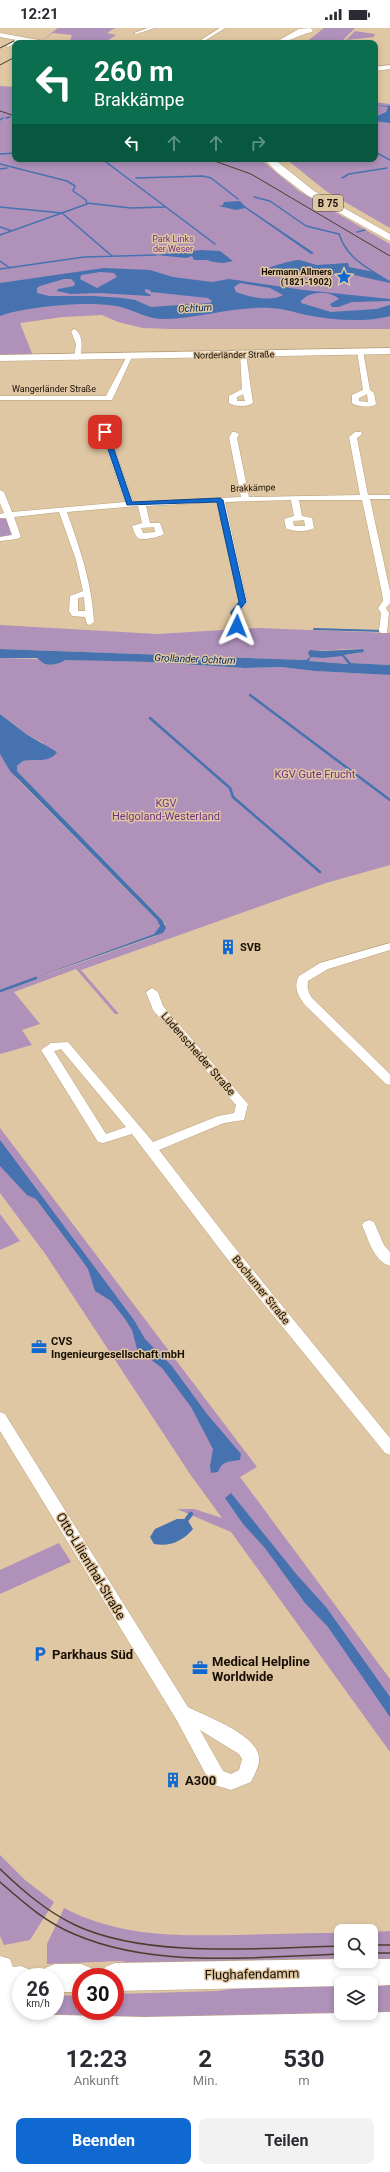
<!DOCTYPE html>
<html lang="de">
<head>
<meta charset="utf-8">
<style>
  body { margin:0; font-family:Roboto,sans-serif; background:#f2f2f3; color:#2b2b33; height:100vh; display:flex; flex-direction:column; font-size:15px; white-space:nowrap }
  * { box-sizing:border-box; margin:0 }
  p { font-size:13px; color:#7c7c81 }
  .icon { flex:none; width:22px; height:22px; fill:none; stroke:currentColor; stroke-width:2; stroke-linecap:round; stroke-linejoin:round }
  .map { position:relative; height:2004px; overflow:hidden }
  .details { display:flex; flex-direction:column; background:#fff; flex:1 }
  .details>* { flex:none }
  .hud { position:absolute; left:12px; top:12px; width:366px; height:122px; border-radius:8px; box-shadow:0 2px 6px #0003; background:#0b6e4f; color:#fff; overflow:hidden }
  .fabs { position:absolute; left:334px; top:1896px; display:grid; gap:8px }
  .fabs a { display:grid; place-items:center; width:44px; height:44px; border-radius:8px; background:#fff; box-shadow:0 2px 6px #0003; font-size:20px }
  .speed { position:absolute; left:12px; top:1940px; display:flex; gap:8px; font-size:20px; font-weight:700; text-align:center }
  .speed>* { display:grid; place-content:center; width:52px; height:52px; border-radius:50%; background:#fff; box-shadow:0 2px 6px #0003; line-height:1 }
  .speed small { font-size:10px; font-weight:400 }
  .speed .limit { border:6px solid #d22; background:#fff; color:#111 }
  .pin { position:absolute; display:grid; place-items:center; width:34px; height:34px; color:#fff; margin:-17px; border-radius:8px; box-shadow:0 2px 6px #0006 }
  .me { position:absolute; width:44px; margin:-22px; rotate:2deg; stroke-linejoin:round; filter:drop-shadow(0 0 3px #0008) }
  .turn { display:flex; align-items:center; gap:14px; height:84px; padding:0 16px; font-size:18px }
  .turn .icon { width:52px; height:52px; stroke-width:2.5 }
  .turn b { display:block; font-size:28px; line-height:34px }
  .lanes { display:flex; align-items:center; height:38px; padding:0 16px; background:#0003; justify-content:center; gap:20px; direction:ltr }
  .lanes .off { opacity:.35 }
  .eta { display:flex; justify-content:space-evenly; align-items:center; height:68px; text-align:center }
  .eta b { font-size:24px; font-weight:700; line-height:28px }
  .action { display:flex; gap:8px; margin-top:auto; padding:8px 16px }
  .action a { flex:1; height:46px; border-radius:8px; background:#1068d1; color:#fff; font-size:16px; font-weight:700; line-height:46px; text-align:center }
  .action a+a { background:#f2f2f3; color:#2b2b33 }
  .status { display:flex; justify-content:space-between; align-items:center; height:28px; padding:0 20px; background:#fff; direction:ltr }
  .status svg { height:11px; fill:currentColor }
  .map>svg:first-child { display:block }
  .green { fill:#af91ba; fill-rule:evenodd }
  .water { fill:#4672b0; fill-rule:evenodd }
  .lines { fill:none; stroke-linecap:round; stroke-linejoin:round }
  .stream-far3 { stroke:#4672b0; stroke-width:1.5 }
  .stream-far2 { stroke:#4672b0; stroke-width:2 }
  .stream-far1 { stroke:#4672b0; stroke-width:2.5 }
  .stream { stroke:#4672b0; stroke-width:4.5 }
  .minor-casing { stroke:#b8a07d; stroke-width:1 }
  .tertiary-casing { stroke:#b8a07d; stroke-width:1 }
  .secondary-casing { stroke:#b8a07d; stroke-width:1 }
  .trunk-casing { stroke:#b8a07d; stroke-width:1 }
  .minor { fill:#fff; fill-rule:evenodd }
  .tertiary { fill:#fff; fill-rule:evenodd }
  .secondary { fill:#fff; fill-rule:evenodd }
  .trunk { fill:#fff; fill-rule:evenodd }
  .tram-far1 { stroke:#4b3e2d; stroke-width:1 }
  .tram { stroke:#4b3e2d; stroke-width:1.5 }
  .route { fill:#1068d1; stroke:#0a4488 }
  .labels { text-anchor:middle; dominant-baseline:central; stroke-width:3; stroke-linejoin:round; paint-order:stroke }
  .far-park-label { font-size:9px; fill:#703383; stroke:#e0c7a3 }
  .far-poi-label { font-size:9px; font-weight:bold; fill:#180f04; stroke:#e0c7a3; text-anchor:end }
  .far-street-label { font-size:9px; fill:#180f04; stroke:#e0c7a3 }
  .shield { fill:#e0c7a3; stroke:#544634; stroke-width:1 }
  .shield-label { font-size:10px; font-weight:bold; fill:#180f04 }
  .far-water-label { font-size:10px; font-style:italic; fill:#002a63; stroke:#e0c7a3 }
  .park-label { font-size:11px; fill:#703383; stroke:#e0c7a3 }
  .poi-label { font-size:11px; font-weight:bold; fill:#180f04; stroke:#e0c7a3; text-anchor:start }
  .street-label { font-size:11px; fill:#180f04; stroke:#e0c7a3 }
  .near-street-label { font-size:13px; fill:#180f04; stroke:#e0c7a3 }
  .near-poi-label { font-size:13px; font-weight:bold; fill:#180f04; stroke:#e0c7a3; text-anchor:start }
</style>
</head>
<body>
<div class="status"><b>12:21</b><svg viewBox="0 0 49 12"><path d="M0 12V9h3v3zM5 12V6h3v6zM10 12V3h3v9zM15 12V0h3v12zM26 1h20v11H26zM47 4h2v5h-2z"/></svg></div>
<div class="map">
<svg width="390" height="2004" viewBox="0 0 390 2004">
  <rect width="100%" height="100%" fill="#e0c7a3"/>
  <!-- green -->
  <path class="green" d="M58 0H115L107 5 116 7 104 15H69L72 7 53 5 41 13Z
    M324 0H355L340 15H305Z
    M355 3 375 6 374 9 346 12Z
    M0 58 15 59V131H260L299 163 390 216V301H171L143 300 118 294 102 287 63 289 20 295 33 328H0Z
    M375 74 390 76V200L326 163 286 131H375Z
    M0 490 7 491 15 508 0 509Z
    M0 597 157 606 258 600 390 605V637L350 635 344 627 360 625 363 621C345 620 328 624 310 622V629L306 632 0 621Z
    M342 628 348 636 309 633 311 629Z
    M0 630 151 634 244 640 281 639 316 643 390 647V837L326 855 81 942 119 986H115L76 941 14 964 40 996 22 1002 32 1017 0 1026V726L18 752 157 892 160 898 154 906 34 951 156 908 166 896 17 743V738L23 733 36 731 43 715 26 706 0 686Z
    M0 1100 257 1439 240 1449 390 1651V1724L231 1504 177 1481H194L222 1490 190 1446 46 1227 0 1165Z
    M0 1186 20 1213 0 1222Z
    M59 1515 71 1534 0 1566V1542Z
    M0 1827 25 1852 54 1874 30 1912 4 1917 0 1908Z
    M64 1880C119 1909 177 1908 237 1907 272 1906 306 1905 341 1905V1933H371V1904L390 1903V1936L148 1938 121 1933 47 1936V1916Z
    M390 1953V1989H44L45 1983H55V1968L81 1967V1983H115V1966L217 1963 272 1955ZM341 1955H371V1985H341Z"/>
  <!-- water -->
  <path class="water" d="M375 77 390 78V95L375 93V89L386 84 388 79Z
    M240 173 246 179 314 225 311 226 245 180 236 182 219 178 223 177 224 174Z
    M201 222 220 223 233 233 224 235 213 234 207 232H194L192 228 186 230 156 227Z
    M299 232 317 237 348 235 349 239 374 244 390 255 345 245 327 248 307 244 273 242 269 240C272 238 294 232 299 232Z
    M104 240 150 242 173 249 212 254 229 251 304 262 390 271V273L352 274 338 279H332L330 276 339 271 338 270C328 262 309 263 301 273V275L331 284 376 281 390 277V288C362 295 334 292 306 287 294 284 282 280 270 280 234 278 200 290 164 291 147 291 136 283 121 279 94 272 26 278 0 288V255ZM100 244 114 245 117 249 97 260 80 251 81 247ZM64 251H71L75 255 74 258 58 261 57 263 71 266 99 265 150 268 151 267 145 264V261L150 262 151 264 208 270 212 273 210 275 151 279 135 272 123 270 93 268H49L37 265V260L40 258ZM240 255 270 260 283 267C272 274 248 269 236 264L234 259Z
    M0 621 306 632 310 629 308 625 310 622 323 623 363 621 364 624 344 627 351 635 390 637V647L315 643 281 639 244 640 151 634 65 632C60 636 47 639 42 634 40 633 39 631 37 630H0ZM342 628 348 636 309 633 311 629 323 630Z
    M0 686 26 706 57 724C49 736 35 730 23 733L17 738V743L163 893 166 900 163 905 32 951 154 906 160 898 157 892 10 743 0 726Z
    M0 1112 134 1292 145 1311 171 1337 207 1386 241 1426 240 1432C229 1434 223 1432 218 1444L211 1445 210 1438 213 1421 191 1379 162 1340 137 1321 132 1302 125 1291 111 1273 95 1263 88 1241 81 1231 36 1171 27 1167 0 1138Z
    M231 1465 297 1547 326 1579 390 1669V1689L328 1599 305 1575 265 1520 243 1496 225 1470Z
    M177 1491H187L193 1501C183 1513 170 1519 154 1516L150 1509 155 1501Z"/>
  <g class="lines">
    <!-- stream-far3 -->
    <path class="stream-far3" d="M6 90 10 89
      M0 92 3 90
      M375 124 390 132
      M0 126 15 125
      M102 131 215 216
      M0 136 67 153 75 158 73 163 86 172 87 176 0 207
      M0 141 7 140
      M136 150 203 148 211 150 238 171
      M342 150 349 146 387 140
      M254 169 270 173 306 198 339 206C347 231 369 241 390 254
      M87 175 131 180 165 179
      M0 179 62 185 112 228
      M0 199 12 203
      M357 204 365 202
      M0 233 10 240
      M0 241 84 229 156 227"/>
    <!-- stream-far2 -->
    <path class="stream-far2" d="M314 601 383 603"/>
    <!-- stream-far1 -->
    <path class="stream-far1" d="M250 667 390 772
      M150 690 230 760 233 769 320 844
      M0 963 36 950"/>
    <!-- stream -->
    <path class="stream" d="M187 1491 191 1486"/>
    <defs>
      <path id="minor" d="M148 0H155L136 6 134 5Z
        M220 0H225L201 15H196Z
        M27 11 29 13 15 15 8 19 6 18 15 12Z
        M74 301C84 306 82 321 80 330L77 332 74 330 76 316 71 303Z
        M360 321 363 323 370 362 374 365 376 376C371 380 357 379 352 375V367L363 362 357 323ZM367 366 368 374 359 373V370Z
        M243 324 246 326 253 375C248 379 234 379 229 375V368L242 361 240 326ZM243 366 245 373H237V369Z
        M127 328 132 329 112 372H0V368H106Z
        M105 399 112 401 109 405 133 474 241 469 229 410 232 404H235L239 406 237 410 249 469 360 467 349 409 355 404H361L362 406 357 410 368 467H390V471H370L390 563V575L386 580 389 585 387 605H381L379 603 381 585 378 580 383 573 382 565 362 472H299L302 488 312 490 314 500C309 504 291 504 286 500L284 491 294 488 291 472 225 474 247 574 239 584 241 598 237 601 233 598 231 584 239 574 217 474 146 478 150 495H160L164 506C160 509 143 513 138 510 135 508 133 501 132 498L142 495 138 478 67 484C80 522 92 554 94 594L90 597 87 596 85 589 72 588 69 583 70 568 83 563 76 532 59 484 14 489 21 509 17 511 0 513V509L12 507 6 490H0V486L4 485 0 475V462L4 464 12 484 125 474 101 405ZM304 492 305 498H294L293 493ZM154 499 155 504 143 505 141 500ZM84 569 85 583H78V570Z
        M390 915V922L328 941 308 953C307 960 308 965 313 971L390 1046V1057L386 1056 305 977C298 968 293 959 299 948L320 935Z
        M152 960 158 964 163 978 248 1076 244 1092 224 1095 159 1122 235 1220 390 1410V1427L385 1425 225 1228 132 1106 103 1115 98 1114 41 1022 51 1015 68 1014 153 1114 218 1088 234 1085 236 1077 153 982 146 964ZM61 1021 126 1099 106 1106 54 1023Z
        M369 1192 374 1194 384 1217 390 1224V1238C374 1233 368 1211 362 1197L364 1194Z
        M0 1384 5 1386 188 1679C207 1689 257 1706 259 1730 260 1738 254 1747 251 1754L231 1762 211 1756 176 1691 0 1403ZM200 1702 239 1726 242 1731 239 1742 231 1746 223 1743Z"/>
      <path id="tertiary" d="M390 320V326L0 333V327Z"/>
      <path id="secondary" d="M0 5 44 13 47 15H33L0 9Z
        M390 37V41L375 43V39Z
        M0 1928 10 1931 13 1939 21 1938 31 1942 33 1949H21V1966H18L21 1986 144 1989 390 1984V2004H0Z
        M341 1931V1933H371V1931H390V1957L371 1958V1955H341V1958L115 1963V1949H101L105 1939 115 1935Z
        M55 1936H81L91 1940 94 1949H81V1964H55V1949H42L45 1940Z"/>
      <path id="trunk" d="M310 0 313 2 312 4C298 7 288 15 274 15L299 1Z
        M264 131H274L314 163 390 206V213L307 167 278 145Z"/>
    </defs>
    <!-- minor casing -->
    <use href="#minor" class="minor-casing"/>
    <!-- tertiary casing -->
    <use href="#tertiary" class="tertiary-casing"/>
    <!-- secondary casing -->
    <use href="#secondary" class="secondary-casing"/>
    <!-- trunk casing -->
    <use href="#trunk" class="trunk-casing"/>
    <!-- minor -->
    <use href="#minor" class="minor"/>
    <!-- tertiary -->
    <use href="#tertiary" class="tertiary"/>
    <!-- secondary -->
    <use href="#secondary" class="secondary"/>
    <!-- trunk -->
    <use href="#trunk" class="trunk"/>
    <!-- tram-far1 -->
    <path class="tram-far1" d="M0 20 14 13
      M0 37 15 29
      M0 83 15 88
      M209 131 251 146 390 228"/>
    <!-- tram -->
    <path class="tram" d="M0 1841C23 1863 46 1883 75 1897 147 1931 262 1920 341 1918
      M0 1854C23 1874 45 1894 74 1906 154 1941 256 1929 341 1926
      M371 1917H390
      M371 1925H390"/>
  </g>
  <!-- route -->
  <path class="route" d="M105 403 108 404 132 474 220 470 223 472 246 574 238 584 239 599 233 598 231 584 239 574 217 474 127 477 102 404Z"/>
  <!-- icons -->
  <defs>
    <symbol id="sight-bare" viewBox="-9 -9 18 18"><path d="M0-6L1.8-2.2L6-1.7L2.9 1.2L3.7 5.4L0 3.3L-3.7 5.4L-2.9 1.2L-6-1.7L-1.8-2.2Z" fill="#1068d1" stroke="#e0c7a3" stroke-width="2.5" paint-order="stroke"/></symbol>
    <symbol id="building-bare" viewBox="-9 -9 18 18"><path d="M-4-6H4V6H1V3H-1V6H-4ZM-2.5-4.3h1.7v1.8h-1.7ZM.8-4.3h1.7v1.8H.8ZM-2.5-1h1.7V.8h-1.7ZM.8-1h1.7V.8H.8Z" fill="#1068d1" stroke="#e0c7a3" stroke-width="2.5" paint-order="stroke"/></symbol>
    <symbol id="office-bare" viewBox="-9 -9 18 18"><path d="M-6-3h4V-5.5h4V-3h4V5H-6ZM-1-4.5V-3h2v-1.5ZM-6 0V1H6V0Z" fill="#1068d1" stroke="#e0c7a3" stroke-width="2.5" paint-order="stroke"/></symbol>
    <symbol id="parking-bare" viewBox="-9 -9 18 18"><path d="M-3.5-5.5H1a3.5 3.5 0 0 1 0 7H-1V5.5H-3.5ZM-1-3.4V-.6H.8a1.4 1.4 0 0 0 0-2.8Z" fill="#1068d1" stroke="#e0c7a3" stroke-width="2.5" paint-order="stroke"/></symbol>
  </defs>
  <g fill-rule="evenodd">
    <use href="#sight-bare" x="333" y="238" width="22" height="22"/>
    <use href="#building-bare" x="217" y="908" width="22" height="22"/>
    <use href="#office-bare" x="28" y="1308" width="22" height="22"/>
    <use href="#parking-bare" x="29" y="1615" width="22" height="22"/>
    <use href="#office-bare" x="189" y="1629" width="22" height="22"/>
    <use href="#building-bare" x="162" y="1741" width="22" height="22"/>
  </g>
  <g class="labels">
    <!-- far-park labels -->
    <g class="far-park-label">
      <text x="173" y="211">Park Links<tspan x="173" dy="10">der Weser</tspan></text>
    </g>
    <!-- far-poi labels -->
    <g class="far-poi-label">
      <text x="332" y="244">Hermann Allmers<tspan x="332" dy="10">(1821-1902)</tspan></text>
    </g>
    <!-- far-street labels -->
    <g class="far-street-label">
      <text transform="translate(234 327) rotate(-1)">Norderländer Straße</text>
      <text x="54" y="361">Wangerländer Straße</text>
      <text transform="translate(253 460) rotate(-2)">Brakkämpe</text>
    </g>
    <!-- shield labels -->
    <rect class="shield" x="313" y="167" width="30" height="16" rx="3"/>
    <g class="shield-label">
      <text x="328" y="175">B 75</text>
    </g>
    <!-- far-water labels -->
    <g class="far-water-label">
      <text transform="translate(195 280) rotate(-3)">Ochtum</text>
      <text transform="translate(195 631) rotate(2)">Grollander Ochtum</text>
    </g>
    <!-- park labels -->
    <g class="park-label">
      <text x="315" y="746">KGV Gute Frucht</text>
      <text x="166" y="775">KGV<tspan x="166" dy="13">Helgoland-Westerland</tspan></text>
    </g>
    <!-- poi labels -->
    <g class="poi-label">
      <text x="240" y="919">SVB</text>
      <text x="51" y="1313">CVS<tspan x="51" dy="13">Ingenieurgesellschaft mbH</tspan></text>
    </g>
    <!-- street labels -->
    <g class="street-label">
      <text transform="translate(198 1026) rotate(49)">Lüdenscheider Straße</text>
      <text transform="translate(261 1262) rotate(51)">Bochumer Straße</text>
    </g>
    <!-- near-street labels -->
    <g class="near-street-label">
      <text transform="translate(91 1538) rotate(59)">Otto-Lilienthal-Straße</text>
      <text transform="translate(252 1946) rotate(-1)">Flughafendamm</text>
    </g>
    <!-- near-poi labels -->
    <g class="near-poi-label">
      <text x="52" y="1626">Parkhaus Süd</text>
      <text x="212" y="1633">Medical Helpline<tspan x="212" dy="15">Worldwide</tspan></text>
      <text x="185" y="1752">A300</text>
    </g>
  </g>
</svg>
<div class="fabs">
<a><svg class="icon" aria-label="search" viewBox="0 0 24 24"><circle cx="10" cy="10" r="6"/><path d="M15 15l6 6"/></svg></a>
<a><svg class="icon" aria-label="layers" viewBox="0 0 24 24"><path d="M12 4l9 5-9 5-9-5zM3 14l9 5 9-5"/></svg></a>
</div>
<div class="speed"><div>26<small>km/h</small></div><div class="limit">30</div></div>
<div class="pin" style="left:105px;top:404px;background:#d93025"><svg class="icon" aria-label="arrive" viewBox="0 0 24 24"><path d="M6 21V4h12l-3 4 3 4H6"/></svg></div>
<svg class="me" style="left:237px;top:598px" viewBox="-20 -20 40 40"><path d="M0-17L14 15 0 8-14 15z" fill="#1068d1" stroke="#fff" stroke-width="4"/></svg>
<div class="hud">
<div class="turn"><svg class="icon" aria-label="left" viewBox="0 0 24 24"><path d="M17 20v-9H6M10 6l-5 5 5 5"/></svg><div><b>260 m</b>Brakkämpe</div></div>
<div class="lanes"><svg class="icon" aria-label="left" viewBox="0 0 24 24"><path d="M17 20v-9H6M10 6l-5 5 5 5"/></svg><svg class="icon off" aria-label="ahead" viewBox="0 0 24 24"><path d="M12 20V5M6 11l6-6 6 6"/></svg><svg class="icon off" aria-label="ahead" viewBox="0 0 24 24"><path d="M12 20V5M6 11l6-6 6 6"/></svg><svg class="icon off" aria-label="right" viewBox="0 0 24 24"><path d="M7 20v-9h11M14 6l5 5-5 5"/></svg></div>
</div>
</div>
<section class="details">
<div class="eta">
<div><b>12:23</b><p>Ankunft</p></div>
<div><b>2</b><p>Min.</p></div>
<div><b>530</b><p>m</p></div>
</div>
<div class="action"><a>Beenden</a><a>Teilen</a></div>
</section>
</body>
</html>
